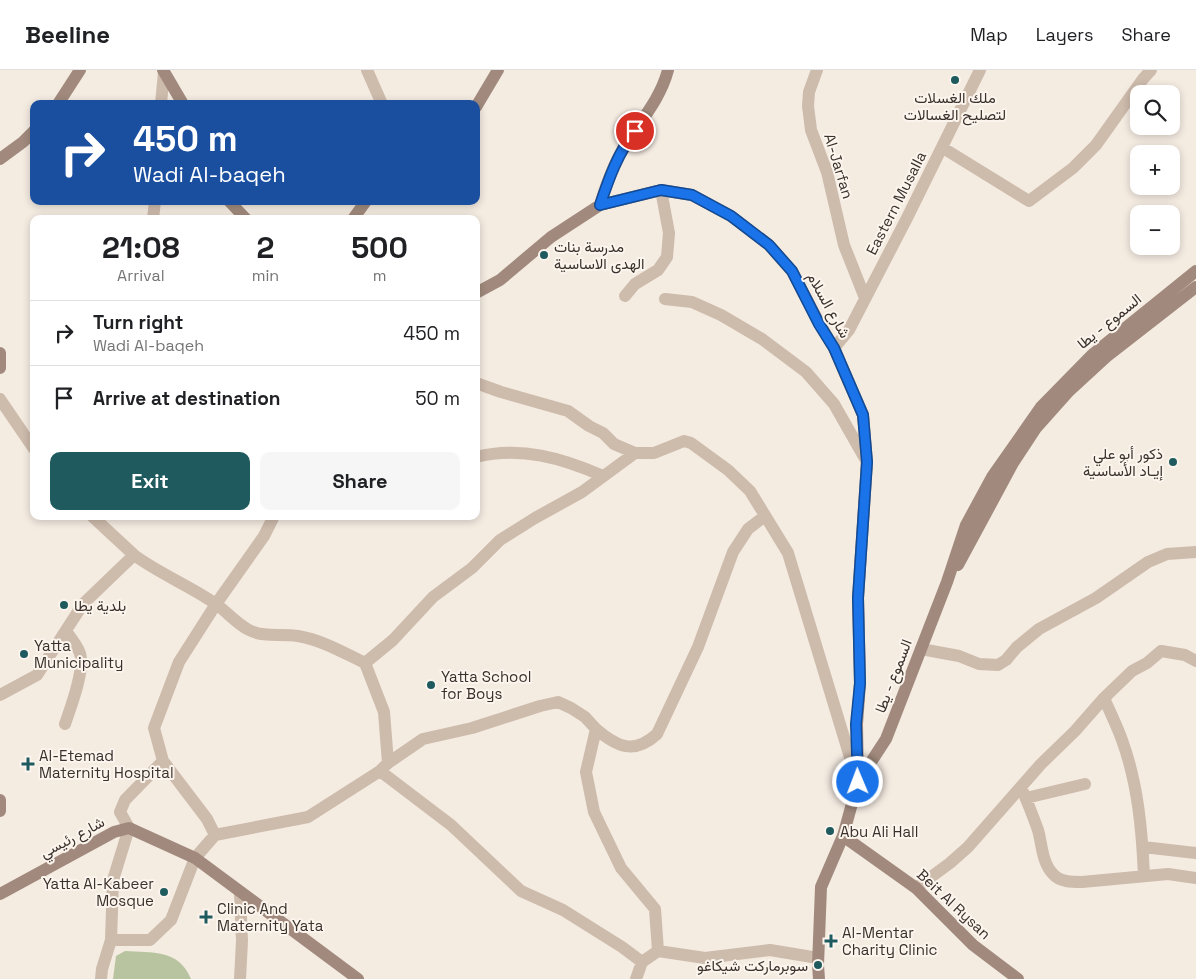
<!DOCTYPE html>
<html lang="en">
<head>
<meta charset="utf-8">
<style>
  body { margin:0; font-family:"Space Grotesk",Vazirmatn,sans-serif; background:#f6f6f6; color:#202124; height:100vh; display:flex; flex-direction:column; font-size:19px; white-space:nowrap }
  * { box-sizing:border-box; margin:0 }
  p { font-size:16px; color:#757577 }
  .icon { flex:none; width:28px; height:28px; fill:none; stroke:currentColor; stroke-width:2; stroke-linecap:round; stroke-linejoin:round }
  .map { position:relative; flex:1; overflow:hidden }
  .panel { position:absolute; left:30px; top:145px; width:450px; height:305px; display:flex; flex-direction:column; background:#fff; border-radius:10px; box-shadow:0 2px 8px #0003 }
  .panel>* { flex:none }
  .hud { position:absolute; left:30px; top:30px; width:450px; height:105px; border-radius:10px; box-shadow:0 2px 8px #0003; background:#1a4fa0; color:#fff; overflow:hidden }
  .buttons { position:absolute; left:1130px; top:15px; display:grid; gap:10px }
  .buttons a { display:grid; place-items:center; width:50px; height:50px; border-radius:10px; background:#fff; box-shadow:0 2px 8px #0003; font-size:25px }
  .pin { position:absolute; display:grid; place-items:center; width:42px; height:42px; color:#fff; margin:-21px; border:2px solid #fff; border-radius:50%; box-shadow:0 1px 5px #0007 }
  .me { position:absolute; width:55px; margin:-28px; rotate:359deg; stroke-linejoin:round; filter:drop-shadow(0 0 4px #0008) }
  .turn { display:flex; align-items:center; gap:18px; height:105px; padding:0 20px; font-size:22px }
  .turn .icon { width:65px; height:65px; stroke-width:2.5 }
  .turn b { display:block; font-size:35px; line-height:42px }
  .eta { display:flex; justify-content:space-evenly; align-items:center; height:85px; text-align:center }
  .eta b { font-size:30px; font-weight:600; line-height:35px }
  .primary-button { display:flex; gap:10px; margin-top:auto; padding:10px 20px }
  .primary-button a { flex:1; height:58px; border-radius:10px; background:#1f5a5e; color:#fff; font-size:20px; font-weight:600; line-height:58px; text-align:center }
  .primary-button a+a { background:#f6f6f6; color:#202124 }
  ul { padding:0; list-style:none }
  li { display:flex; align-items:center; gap:15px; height:65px; padding:0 20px; border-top:1px solid #e0e0e0 }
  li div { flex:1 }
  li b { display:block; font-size:19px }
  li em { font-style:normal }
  header { display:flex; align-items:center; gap:30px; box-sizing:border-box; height:70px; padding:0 25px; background:#fff; border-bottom:1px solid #e0e0e0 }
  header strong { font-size:24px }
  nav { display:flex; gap:28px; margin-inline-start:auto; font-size:18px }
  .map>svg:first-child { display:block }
  .green { fill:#b8c4a0 }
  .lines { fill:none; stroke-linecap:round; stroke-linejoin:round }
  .street { stroke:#cdbbac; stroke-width:12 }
  .secondary { stroke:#a18a7d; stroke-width:12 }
  .route-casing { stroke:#114b97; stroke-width:12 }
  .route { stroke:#1a73e8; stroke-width:9 }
  .poi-dot { fill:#1f5a5e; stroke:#fbf5ee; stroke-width:2 }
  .labels { text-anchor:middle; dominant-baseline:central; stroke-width:4; stroke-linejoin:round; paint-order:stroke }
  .poi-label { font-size:15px; fill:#3b302b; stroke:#fbf5ee; text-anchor:start }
  .street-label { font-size:15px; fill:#3b302b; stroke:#fbf5ee }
</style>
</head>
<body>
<header>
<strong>Beeline</strong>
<nav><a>Map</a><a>Layers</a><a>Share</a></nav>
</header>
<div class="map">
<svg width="1196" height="909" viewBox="0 0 1196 909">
  <rect width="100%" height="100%" fill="#f4ebe1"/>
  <!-- green -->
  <path class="green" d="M125 881C152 883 179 879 191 909H113L116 886Z"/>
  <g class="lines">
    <!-- street -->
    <path class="street" d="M367 0 382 34
      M817 0 809 22 808 36 811 60 827 102 844 175 865 228
      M161 34 164 2
      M943 78 1029 131 1073 98 1096 75 1143 9 1151 0
      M153 149 155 131
      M625 226 635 214 658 200 667 187 669 163 661 120
      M665 229 692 232 721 245 762 269 806 302 834 334 867 392
      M834 278 849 260 907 148 980 0
      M476 313 501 322 568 341 589 356 603 363 614 374 635 383H654L684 371 691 373 728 400 750 421 788 483 856 707
      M0 329 34 379
      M476 387C521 376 562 388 603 406
      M134 485C160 504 190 516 216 534 227 542 237 554 249 560 265 568 282 563 298 566 322 570 344 583 365 593
      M921 579 959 586 979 594 998 595 1006 590 1017 577 1039 559 1096 528 1148 492 1167 484 1196 482
      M0 625 37 605 83 534 134 485 92 446
      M1104 628C1110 642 1117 656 1122 670 1138 714 1142 760 1144 806
      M65 654C70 639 87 596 79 581 76 574 70 567 66 561
      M596 659C617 677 634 685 657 664L698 577 733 482 748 459 765 446
      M388 693 384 642 365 593 393 570 433 527 472 498 500 470 535 448 582 422 635 383
      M380 701 451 755 521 821 563 840 622 877 642 892
      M1021 717C1027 731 1033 746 1038 760 1042 774 1042 793 1053 804 1060 812 1072 812 1082 812L1168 804 1196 808
      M1026 728 1085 714
      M215 765 207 749 163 691 154 658 179 592 216 534 264 466 274 446
      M1143 777 1196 783
      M916 818 950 793 968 777 1041 694 1075 661 1104 628 1132 601 1147 593 1161 581 1185 585 1196 591
      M240 823 242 871 240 909
      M111 870 113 810 129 758 120 742 125 730 163 691
      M101 909 102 899 111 870H150L171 850 195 788 215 765 308 747 380 701 388 693 423 669 472 658 540 636 558 632 571 638 585 647 596 659 586 702 594 742 621 798 655 839 658 881
      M636 909 642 892 658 881 705 888 770 880 818 888"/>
    <!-- secondary -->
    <path class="secondary" d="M163 0 183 34
      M58 34 80 0
      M476 37 498 0
      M0 89 23 72 34 61
      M229 131 246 149
      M600 135C607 112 615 90 628 71 643 48 661 27 668 0
      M353 149 366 131
      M476 223 500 210 551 167 600 135 661 120 692 125 731 146 769 175 792 201 819 253 834 278 863 345 867 392 858 528 860 613 857 654 858 712
      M0 283V298
      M958 495 1013 393 1036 358 1069 321 1106 287 1196 217
      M0 730V741
      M843 766 916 818 973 875 1018 909
      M0 824 114 762 129 758 195 788 358 909
      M819 909 818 895 821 817 843 766 858 712 886 669 947 512 966 455 992 407 1041 337 1092 285 1196 201"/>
  </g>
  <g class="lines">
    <defs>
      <path id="route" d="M635 61C618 83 609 108 600 135L661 120 692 125 731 146 769 175 792 201 819 254 834 278 863 345 867 392 858 528 860 613 856 654 858 712"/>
    </defs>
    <!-- route casing -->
    <use href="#route" class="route-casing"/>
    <!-- route -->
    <use href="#route" class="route"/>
  </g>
  <!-- markers -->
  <g class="poi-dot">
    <circle cx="955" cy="10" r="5"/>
    <circle cx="544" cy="185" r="5"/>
    <circle cx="1173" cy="392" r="5"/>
    <circle cx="64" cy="535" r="5"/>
    <circle cx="24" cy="584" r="5"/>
    <circle cx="431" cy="615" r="5"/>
    <path d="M25.5 686.5h5v5h5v5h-5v5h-5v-5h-5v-5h5z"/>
    <circle cx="830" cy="761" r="5"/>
    <circle cx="164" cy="822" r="5"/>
    <path d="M203.5 839.5h5v5h5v5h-5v5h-5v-5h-5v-5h5z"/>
    <path d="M828.5 863.5h5v5h5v5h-5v5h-5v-5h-5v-5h5z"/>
    <circle cx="818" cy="895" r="5"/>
  </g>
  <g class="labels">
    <!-- poi labels -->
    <g class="poi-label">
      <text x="955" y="27" text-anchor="middle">ملك الغسلات<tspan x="955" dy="17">لتصليح الغسالات</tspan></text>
      <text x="554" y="176">مدرسة بنات<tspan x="554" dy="17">الهدى الاساسية</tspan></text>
      <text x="1163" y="383" text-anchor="end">ذكور أبو علي<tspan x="1163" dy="17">إيـاد الأساسية</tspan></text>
      <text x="74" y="535">بلدية يطا</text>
      <text x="34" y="575">Yatta<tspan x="34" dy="17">Municipality</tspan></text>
      <text x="441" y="606">Yatta School<tspan x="441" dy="17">for Boys</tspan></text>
      <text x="39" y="685">Al-Etemad<tspan x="39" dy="17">Maternity Hospital</tspan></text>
      <text x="840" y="761">Abu Ali Hall</text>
      <text x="154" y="813" text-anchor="end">Yatta Al-Kabeer<tspan x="154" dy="17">Mosque</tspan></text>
      <text x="217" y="838">Clinic And<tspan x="217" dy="17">Maternity Yata</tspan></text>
      <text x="842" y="862">Al-Mentar<tspan x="842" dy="17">Charity Clinic</tspan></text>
      <text x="808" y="895" text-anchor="end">سوبرماركت شيكاغو</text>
    </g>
    <!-- street labels -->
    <g class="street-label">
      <text transform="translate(839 96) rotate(73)">Al-Jarfan</text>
      <text transform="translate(896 133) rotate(-63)">Eastern Musalla</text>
      <text transform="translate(829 235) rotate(61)">شارع السلام</text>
      <text transform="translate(1109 251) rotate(-39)">السموع - يطا</text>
      <text transform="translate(893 606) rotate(-69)">السموع - يطا</text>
      <text transform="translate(72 767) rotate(-28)">شارع رئيسي</text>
      <text transform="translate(954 834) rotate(43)">Beit Al Rysan</text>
    </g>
  </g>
</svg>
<div class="buttons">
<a><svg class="icon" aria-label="search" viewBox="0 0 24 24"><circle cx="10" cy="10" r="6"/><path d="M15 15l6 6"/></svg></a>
<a>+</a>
<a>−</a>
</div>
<div class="pin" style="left:635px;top:61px;background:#d93025"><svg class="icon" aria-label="arrive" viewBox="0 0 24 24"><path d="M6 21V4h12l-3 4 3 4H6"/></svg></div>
<svg class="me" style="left:858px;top:712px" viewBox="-20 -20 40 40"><circle r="17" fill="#1a73e8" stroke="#fff" stroke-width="3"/><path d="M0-11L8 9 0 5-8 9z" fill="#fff"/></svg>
<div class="hud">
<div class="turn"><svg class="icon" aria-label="right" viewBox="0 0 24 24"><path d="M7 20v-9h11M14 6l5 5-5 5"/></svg><div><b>450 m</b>Wadi Al-baqeh</div></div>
</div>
<section class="panel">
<div class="eta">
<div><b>21:08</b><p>Arrival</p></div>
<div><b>2</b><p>min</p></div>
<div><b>500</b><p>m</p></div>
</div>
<ul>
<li><svg class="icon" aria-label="right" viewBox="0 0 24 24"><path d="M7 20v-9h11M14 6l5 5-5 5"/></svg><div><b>Turn right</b><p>Wadi Al-baqeh</p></div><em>450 m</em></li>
<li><svg class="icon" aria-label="arrive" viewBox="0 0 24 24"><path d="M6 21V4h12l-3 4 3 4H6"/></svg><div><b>Arrive at destination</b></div><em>50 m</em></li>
</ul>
<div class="primary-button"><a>Exit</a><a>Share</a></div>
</section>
</div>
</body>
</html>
